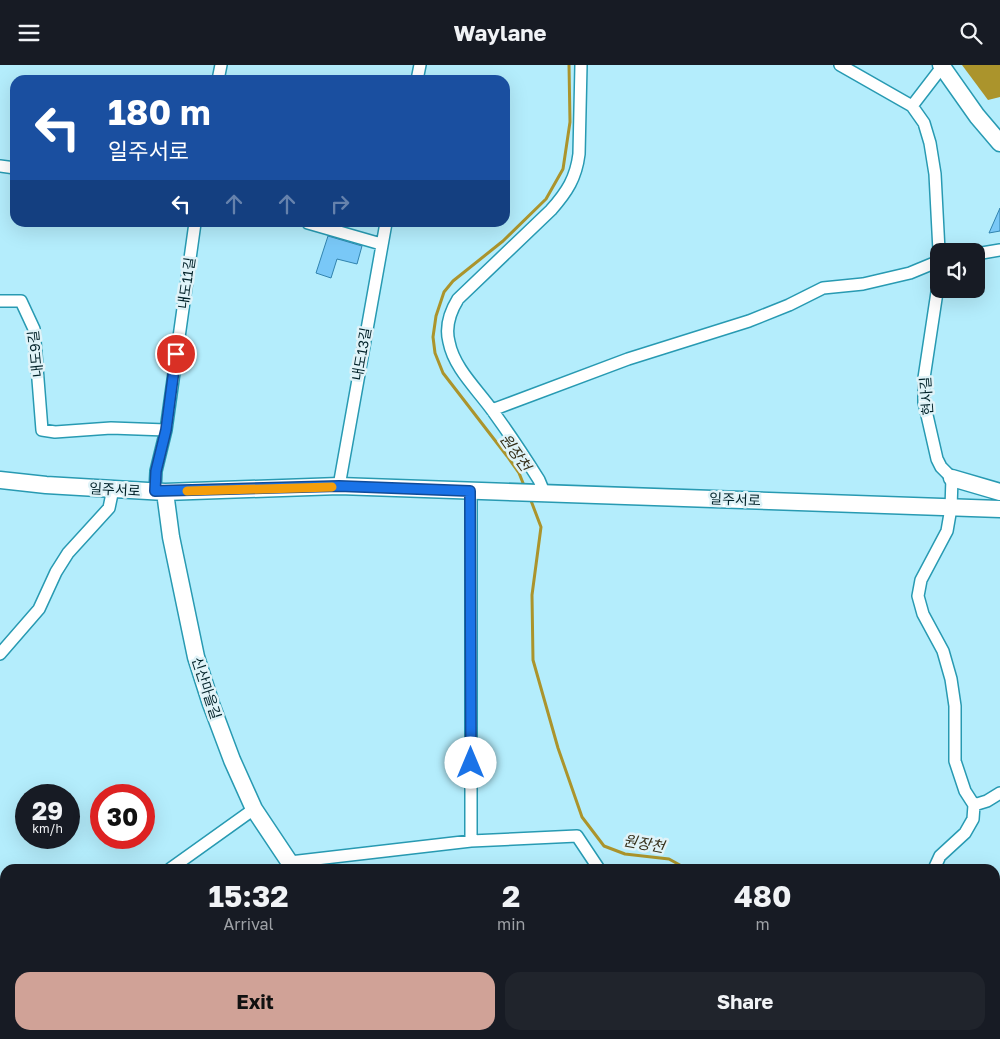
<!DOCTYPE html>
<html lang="en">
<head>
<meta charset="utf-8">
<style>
  body { margin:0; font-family:"Golos Text","Noto Sans KR",sans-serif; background:#20242c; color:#f1f3f6; height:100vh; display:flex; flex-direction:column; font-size:19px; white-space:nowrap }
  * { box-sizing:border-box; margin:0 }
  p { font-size:16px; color:#9ea1a6 }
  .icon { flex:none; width:28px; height:28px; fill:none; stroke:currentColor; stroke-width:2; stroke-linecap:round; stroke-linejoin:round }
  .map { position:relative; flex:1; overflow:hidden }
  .details { position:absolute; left:0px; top:799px; width:1000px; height:176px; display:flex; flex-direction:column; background:#171b24; border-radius:15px 15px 0 0; box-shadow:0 5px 20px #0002 }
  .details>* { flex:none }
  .top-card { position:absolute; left:10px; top:10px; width:500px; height:152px; border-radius:15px; box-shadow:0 5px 20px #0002; background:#1a4fa0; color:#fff; overflow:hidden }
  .controls { position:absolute; left:930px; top:178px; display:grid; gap:10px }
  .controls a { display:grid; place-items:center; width:55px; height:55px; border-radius:10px; background:#171b24; box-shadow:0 5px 20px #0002; font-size:25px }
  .speed { position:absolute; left:15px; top:719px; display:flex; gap:10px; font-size:25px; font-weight:700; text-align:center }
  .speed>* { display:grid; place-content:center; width:65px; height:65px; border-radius:50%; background:#171b24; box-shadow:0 5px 20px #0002; line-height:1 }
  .speed small { font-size:12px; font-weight:400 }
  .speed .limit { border:8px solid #d22; background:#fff; color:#111 }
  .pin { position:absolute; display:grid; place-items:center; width:42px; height:42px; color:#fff; margin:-21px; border:2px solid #fff; border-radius:50%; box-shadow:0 1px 5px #0007 }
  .me { position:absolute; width:55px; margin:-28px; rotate:0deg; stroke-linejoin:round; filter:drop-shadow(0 0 4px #0008) }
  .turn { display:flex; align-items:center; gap:18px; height:105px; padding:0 15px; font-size:22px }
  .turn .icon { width:65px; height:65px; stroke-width:2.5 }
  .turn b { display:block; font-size:35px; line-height:42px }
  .lanes { display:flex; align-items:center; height:48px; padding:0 15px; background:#0003; justify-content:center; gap:25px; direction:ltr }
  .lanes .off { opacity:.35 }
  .eta { display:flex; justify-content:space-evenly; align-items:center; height:85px; text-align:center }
  .eta b { font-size:30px; font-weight:700; line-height:35px }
  .cta { display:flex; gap:10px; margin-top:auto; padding:10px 15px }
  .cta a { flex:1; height:58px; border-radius:15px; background:#d0a297; color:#111; font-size:20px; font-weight:700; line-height:58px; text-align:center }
  .cta a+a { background:#20242c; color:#f1f3f6 }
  header { display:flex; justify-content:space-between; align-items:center; height:65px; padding:0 15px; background:#171b24; font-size:22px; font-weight:700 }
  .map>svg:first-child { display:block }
  .water { fill:#ab942c }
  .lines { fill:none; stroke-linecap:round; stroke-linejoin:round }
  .stream { stroke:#ab942c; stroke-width:3 }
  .river { stroke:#ab942c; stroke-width:19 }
  .building { fill:#79c8f7; stroke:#3183ae }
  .street-casing { stroke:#289ab2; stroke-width:14 }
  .secondary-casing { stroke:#289ab2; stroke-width:19 }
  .street { stroke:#fff; stroke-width:11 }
  .secondary { stroke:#fff; stroke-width:16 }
  .route-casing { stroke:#114b97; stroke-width:12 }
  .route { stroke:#1a73e8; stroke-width:9 }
  .slow { stroke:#f59e0b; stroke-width:9 }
  .labels { text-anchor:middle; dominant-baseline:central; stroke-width:5; stroke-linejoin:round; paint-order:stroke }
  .street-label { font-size:14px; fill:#002128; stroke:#e0f3f8 }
  .water-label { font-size:15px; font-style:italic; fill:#342e18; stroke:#e0f3f8 }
</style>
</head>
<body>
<header><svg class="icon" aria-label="menu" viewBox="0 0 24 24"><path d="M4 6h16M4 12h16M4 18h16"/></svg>Waylane<svg class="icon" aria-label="search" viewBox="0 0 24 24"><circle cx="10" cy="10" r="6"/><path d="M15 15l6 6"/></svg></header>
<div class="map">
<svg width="1000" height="974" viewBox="0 0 1000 974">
  <rect width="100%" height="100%" fill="#b4edfc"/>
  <!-- water -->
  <path class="water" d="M962 0H1000V32L988 35Z"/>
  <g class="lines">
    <!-- stream -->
    <path class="stream" d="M525 423 519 408 507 391 443 308 435 288 433 272 436 251 444 227 453 216 503 176 546 134 563 104 570 57 569 0
      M530 433 541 462 532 530 533 595 558 683 582 752 604 781 625 789 669 794 687 804
      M818 970 820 974"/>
    <!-- river -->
    <path class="river" d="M0 887 5 891
      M111 970 116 974"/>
  </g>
  <!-- building -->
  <path class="building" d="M1000 143V166L989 168Z
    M328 171 362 181 357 199 337 194 331 213 316 208Z"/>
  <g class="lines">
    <defs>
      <path id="street" d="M840 0 912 41 924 58 930 78 935 109 939 186
        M218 15 221 0
        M417 15 420 0
        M912 41 942 2
        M0 101 15 103
        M308 158 381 179
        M976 189 1000 185
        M0 236H21L34 264 42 365 55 367 111 363 166 365
        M492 345 628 294 749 256 789 240 823 223 863 219 910 208 939 196
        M339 421 386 158
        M155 426 156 406 166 365 195 158
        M471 426V776
        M544 427 539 415C524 391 508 367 492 345 477 324 454 303 449 277 445 262 450 247 458 234L551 145C567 127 576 113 579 89L581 0
        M0 589 39 544 56 507 68 488 109 443 113 424
        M974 740 987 736 1000 728
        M290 797 471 776 577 771 599 804
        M170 804 254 744
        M934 804 940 791 965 768 973 754 974 740 965 726 955 696V641L951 614 943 586 923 549 918 531 921 515 947 466 951 443 952 413 941 402 937 394 924 337V313L939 214
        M995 917 1000 921
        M710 970 712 974
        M327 974 333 970
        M559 974 565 970
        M885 974 888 970"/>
      <path id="secondary" d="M941 0 977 51 1000 78
        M952 413 1000 427
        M0 415 46 420 165 427 339 421 1000 444
        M165 427 171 472 196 592 211 639 232 695 254 744 294 804
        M407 970 410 974"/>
    </defs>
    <!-- street casing -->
    <use href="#street" class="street-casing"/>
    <!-- secondary casing -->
    <use href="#secondary" class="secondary-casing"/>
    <!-- street -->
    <use href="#street" class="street"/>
    <!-- secondary -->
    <use href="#secondary" class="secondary"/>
  </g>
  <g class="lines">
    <defs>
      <path id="route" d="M176 289 166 365 156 406 155 426 339 421 470 426 471 698"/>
    </defs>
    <!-- route casing -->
    <use href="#route" class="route-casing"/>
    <!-- route -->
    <use href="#route" class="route"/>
    <!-- slow -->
    <path class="slow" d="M187 426 332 422"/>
  </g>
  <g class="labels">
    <!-- street labels -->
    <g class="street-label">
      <text transform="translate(186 218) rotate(-82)">내도11길</text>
      <text transform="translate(35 289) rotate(-96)">내도9길</text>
      <text transform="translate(361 289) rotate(-80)">내도13길</text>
      <text transform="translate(926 331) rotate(-94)">현사길</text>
      <text transform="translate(115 424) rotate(3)">일주서로</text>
      <text transform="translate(735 434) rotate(2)">일주서로</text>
      <text transform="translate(207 623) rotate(72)">신산마을길</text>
    </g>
    <!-- water labels -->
    <g class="water-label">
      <text transform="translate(516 387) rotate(55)">원장천</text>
      <text transform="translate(644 778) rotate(10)">원장천</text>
    </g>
  </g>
</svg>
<div class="controls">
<a><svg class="icon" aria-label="sound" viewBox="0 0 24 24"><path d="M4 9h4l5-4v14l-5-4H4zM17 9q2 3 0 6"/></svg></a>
</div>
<div class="speed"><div>29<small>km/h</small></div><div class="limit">30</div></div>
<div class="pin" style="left:176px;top:289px;background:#d93025"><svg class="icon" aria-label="arrive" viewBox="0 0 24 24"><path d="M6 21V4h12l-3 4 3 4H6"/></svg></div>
<svg class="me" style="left:471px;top:698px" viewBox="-20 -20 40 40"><circle r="19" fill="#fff"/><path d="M0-13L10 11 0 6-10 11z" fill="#1a73e8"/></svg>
<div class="top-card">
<div class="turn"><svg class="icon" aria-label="left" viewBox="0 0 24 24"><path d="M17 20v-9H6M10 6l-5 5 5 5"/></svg><div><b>180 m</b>일주서로</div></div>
<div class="lanes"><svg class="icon" aria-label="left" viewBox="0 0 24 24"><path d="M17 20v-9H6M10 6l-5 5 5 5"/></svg><svg class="icon off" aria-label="ahead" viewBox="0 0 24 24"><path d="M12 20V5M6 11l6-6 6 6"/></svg><svg class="icon off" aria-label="ahead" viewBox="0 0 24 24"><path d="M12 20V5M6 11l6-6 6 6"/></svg><svg class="icon off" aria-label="right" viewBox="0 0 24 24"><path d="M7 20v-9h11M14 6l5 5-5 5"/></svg></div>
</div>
<section class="details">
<div class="eta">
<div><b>15:32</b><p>Arrival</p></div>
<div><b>2</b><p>min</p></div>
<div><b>480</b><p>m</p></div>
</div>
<div class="cta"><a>Exit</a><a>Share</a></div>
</section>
</div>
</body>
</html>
